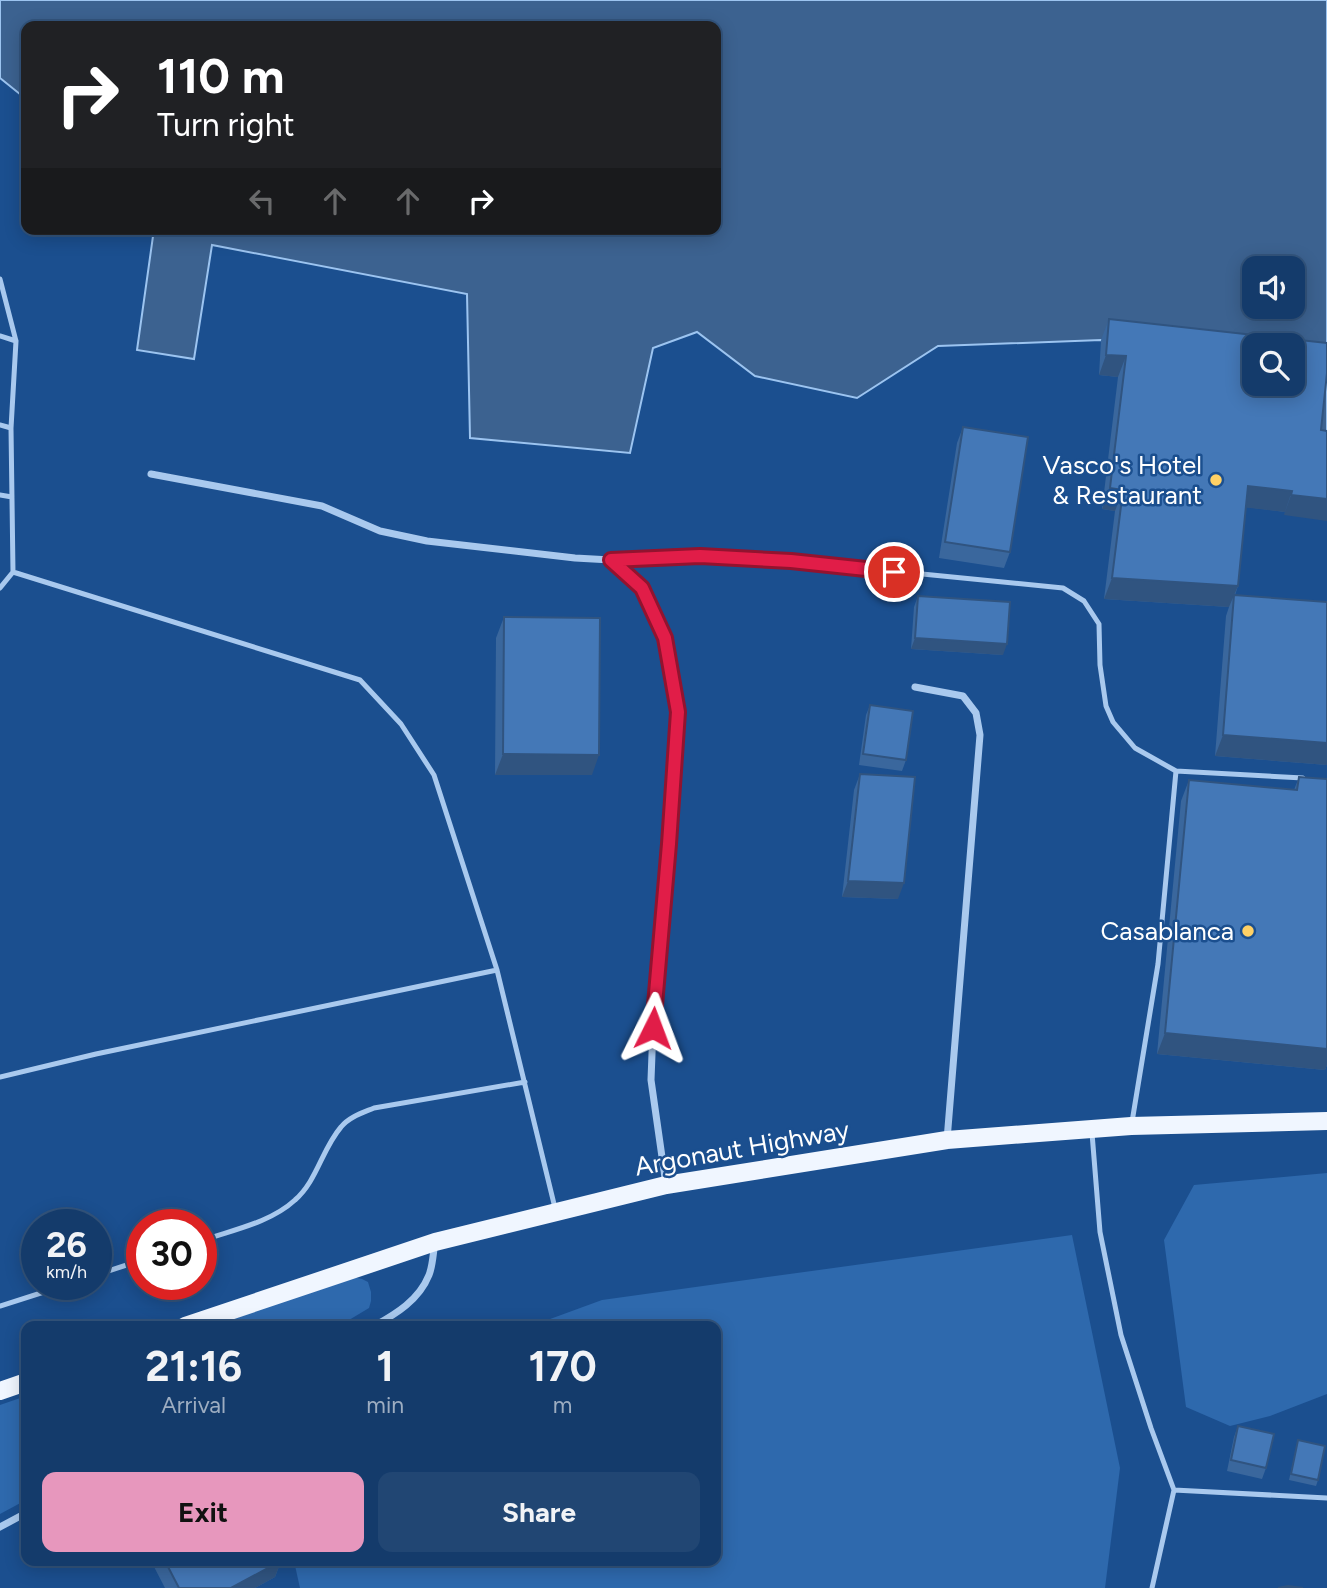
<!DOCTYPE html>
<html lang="en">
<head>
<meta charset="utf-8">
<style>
  body { margin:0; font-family:Figtree,sans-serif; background:#214673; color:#f1f3f6; height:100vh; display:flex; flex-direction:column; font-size:26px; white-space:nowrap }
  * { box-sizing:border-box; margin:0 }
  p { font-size:23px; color:#9dadc1 }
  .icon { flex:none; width:38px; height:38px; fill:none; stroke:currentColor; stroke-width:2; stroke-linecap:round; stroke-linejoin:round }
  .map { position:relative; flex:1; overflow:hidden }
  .side { position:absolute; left:21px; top:1321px; width:700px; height:245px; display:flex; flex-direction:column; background:#143b6b; border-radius:14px; box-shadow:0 4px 18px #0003,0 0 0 2px #33557e }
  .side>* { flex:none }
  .banner { position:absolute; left:21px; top:21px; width:700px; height:214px; border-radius:14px; box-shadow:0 4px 18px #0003,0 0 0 2px #33557e; background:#202124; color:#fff; overflow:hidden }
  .fabs { position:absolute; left:1242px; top:256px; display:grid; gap:14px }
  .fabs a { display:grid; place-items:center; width:63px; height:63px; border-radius:14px; background:#143b6b; box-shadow:0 4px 18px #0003,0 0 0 2px #33557e; font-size:35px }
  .speed { position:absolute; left:21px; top:1209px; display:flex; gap:14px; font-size:35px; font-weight:700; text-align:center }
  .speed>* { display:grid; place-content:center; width:91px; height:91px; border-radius:50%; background:#143b6b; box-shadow:0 4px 18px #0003,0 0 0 2px #33557e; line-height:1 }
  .speed small { font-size:18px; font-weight:400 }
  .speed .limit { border:10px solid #d22; background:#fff; color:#111 }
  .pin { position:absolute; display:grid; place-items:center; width:60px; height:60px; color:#fff; margin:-30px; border:4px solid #fff; border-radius:50%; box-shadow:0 2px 7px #0007 }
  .me { position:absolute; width:77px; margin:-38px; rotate:3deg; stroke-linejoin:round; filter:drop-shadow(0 0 5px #0008) }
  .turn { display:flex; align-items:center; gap:24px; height:147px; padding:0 21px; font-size:32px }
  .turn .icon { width:91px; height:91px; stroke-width:2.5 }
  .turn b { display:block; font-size:49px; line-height:60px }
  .lanes { display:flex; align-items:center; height:66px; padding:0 21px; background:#0003; justify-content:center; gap:35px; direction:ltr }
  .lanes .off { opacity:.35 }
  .eta { display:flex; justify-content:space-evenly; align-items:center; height:119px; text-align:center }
  .eta b { font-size:42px; font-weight:700; line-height:49px }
  .cta { display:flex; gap:14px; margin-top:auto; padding:14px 21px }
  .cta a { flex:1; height:80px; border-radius:14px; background:#e797bd; color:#111; font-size:28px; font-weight:700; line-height:80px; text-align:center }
  .cta a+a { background:#214673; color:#f1f3f6 }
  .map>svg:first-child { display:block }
  .green { fill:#2e69ad }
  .water { fill:#3c6290; stroke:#9cc4f0; stroke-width:2; fill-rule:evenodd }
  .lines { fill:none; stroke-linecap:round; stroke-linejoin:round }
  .service { stroke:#a9c9ee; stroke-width:5 }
  .minor { stroke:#a9c9ee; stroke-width:7 }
  .primary { stroke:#f0f6ff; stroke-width:18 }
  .wall { fill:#3a679d }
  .shaded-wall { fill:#305480 }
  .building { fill:#4478b7; stroke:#305480; stroke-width:2; fill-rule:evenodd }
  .route-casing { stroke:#92132f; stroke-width:18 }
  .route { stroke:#e11d48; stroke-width:12 }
  .poi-dot { fill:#ffd166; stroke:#1b4f8f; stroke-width:2.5 }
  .labels { text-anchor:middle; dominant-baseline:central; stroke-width:5; stroke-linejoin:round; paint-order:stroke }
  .poi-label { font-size:26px; fill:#fff; stroke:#1b4f8f; text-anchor:end }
  .street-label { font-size:26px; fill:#fff; stroke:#1b4f8f }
</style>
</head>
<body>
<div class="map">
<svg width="1327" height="1588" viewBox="0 0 1327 1588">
  <rect width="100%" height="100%" fill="#1b4f8f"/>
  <!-- green -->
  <path class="green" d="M1327 1173V1394L1270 1416 1230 1426 1186 1407 1164 1240 1194 1185Z
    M1072 1235 1120 1468 1105 1588H300L294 1561H716V1326H531L602 1300Z
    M353 1277 362 1279 368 1282 371 1292V1301L369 1308 339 1326H212Z
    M26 1396V1500L0 1514V1405Z"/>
  <!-- water -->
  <path class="water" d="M0 0H1327V453L1293 345H1255V357L1101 340 938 346 857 398 755 376 697 332 653 348 630 453 470 438 467 294 212 245 194 359 137 350 154 229H716V26H26V99L0 78ZM1255 268H1293V306H1255Z"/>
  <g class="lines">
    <!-- service -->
    <path class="service" d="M0 279 16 341 11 428 13 572
      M0 336 16 341
      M0 425 11 428
      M0 495 12 497
      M612 560 700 556 791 561 1063 588 1084 601 1099 624 1100 665 1106 706 1113 722 1135 748 1176 771 1303 778
      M0 588 13 572 360 680 401 724 434 775 497 970
      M0 1077 96 1054 497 970 555 1208
      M1132 1122 1158 964 1176 771
      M1092 1133 1100 1232 1121 1335 1151 1428 1174 1490 1152 1588
      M201 1241C232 1230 270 1223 295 1200 317 1181 322 1149 341 1127 349 1117 362 1113 374 1108L525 1082
      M96 1275 142 1260
      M0 1306 69 1284
      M1174 1490 1327 1498"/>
    <!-- minor -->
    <path class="minor" d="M151 474 322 506 380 531 427 541 575 558 611 560 642 588 665 638 678 712 669 843 654 1002 651 1080 666 1185
      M915 687 963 696 976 713 980 735 947 1140
      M374 1326C396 1314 419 1300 429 1275 433 1265 433 1253 435 1242
      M0 1527 26 1513"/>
    <!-- primary -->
    <path class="primary" d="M185 1326 435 1242 666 1185 947 1140 1131 1126 1327 1121
      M0 1391 26 1382"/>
  </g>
  <!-- wall -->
  <path class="wall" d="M1109 319 1321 430 1284 515 1285 512 1246 507 1238 586 1235 595 1327 602V765L1215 756 1226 616 1229 607 1104 599 1115 511 1102 509 1118 377 1099 375 1101 340Z
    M963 427 1010 552 1004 568 939 558 957 443Z
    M918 596 1003 655 911 649 914 607Z
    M504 617 592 775H495L496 638Z
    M870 705 906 760 902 771 859 765 866 715Z
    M860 774 898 899 842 897 854 790Z
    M1299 777 1327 779V1065L1325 1070 1157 1054 1181 801 1189 780 1294 790Z
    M1238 1426 1266 1468 1262 1479 1227 1471 1234 1437Z
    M1298 1440 1318 1480 1316 1486 1289 1480Z
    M151 1561H281L275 1577 255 1588H165Z"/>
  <!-- shaded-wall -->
  <path class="shaded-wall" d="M1106 355 1126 356 1118 377 1099 375Z
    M1248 486 1292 491 1285 512 1241 507Z
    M1110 488 1123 490 1115 511 1102 509Z
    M1291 495 1327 499V521L1284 515Z
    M1112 578 1238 586 1229 607 1104 599Z
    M915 638 1007 644 1003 655 911 649Z
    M1223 735 1327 743V765L1215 756Z
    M503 754 599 755 592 775H495Z
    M848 881 904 883 898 899 842 897Z
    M1165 1033 1327 1049V1065L1325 1070 1157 1054Z
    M281 1561 275 1577 255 1588H231Z"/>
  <!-- building -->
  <path class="building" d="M1109 319 1327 343V373L1321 430 1327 431V499L1291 495 1292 491 1248 486 1238 586 1112 578 1123 490 1110 488 1126 356 1106 355ZM1255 345H1293V383H1255Z
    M963 427 1028 437 1010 552 945 542Z
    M1234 595 1327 602V743L1223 735Z
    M918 596 1010 602 1007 644 915 638Z
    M504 617 600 618 599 755 503 754Z
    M870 705 913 711 906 760 863 754Z
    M860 774 915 777 904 883 848 881Z
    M1299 777 1327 779V1049L1165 1033 1189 780 1297 790Z
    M1238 1426 1274 1434 1266 1468 1231 1460Z
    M1298 1440 1325 1446 1318 1480 1291 1474Z
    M165 1561H281L231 1588H179Z
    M1288 1586 1303 1588H1278Z"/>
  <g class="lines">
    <defs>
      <path id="route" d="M653 1028 669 844 678 712 665 638 642 588 611 560 700 556 791 561 894 572"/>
    </defs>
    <!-- route casing -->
    <use href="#route" class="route-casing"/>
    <!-- route -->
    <use href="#route" class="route"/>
  </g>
  <!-- markers -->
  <g class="poi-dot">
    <circle cx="1216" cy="480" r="7"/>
    <circle cx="1248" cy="931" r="7"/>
  </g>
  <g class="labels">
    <!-- poi labels -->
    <g class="poi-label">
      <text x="1202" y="465">Vasco's Hotel<tspan x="1202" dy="30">&amp; Restaurant</tspan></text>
      <text x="1234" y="931">Casablanca</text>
    </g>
    <!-- street labels -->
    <g class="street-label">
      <text transform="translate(742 1148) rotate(-10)">Argonaut Highway</text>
    </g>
  </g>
</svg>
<div class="fabs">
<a><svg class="icon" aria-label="sound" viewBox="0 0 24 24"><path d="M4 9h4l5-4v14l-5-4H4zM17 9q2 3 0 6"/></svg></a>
<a><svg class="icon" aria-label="search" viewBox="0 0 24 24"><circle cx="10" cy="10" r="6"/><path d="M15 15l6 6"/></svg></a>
</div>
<div class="speed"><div>26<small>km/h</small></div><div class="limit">30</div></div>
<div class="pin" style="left:894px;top:572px;background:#d93025"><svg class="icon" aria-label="arrive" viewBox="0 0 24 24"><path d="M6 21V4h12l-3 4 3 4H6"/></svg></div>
<svg class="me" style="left:653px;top:1028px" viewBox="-20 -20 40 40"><path d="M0-17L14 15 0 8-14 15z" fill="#e11d48" stroke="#fff" stroke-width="4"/></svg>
<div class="banner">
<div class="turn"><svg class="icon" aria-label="right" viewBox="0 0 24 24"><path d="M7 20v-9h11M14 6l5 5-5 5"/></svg><div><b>110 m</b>Turn right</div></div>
<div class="lanes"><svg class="icon off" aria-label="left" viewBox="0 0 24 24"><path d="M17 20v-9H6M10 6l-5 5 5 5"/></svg><svg class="icon off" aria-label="ahead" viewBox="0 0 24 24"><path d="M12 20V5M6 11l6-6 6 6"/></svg><svg class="icon off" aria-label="ahead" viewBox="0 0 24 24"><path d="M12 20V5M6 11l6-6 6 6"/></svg><svg class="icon" aria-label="right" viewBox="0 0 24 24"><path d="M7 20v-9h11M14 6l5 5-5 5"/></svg></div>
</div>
<section class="side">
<div class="eta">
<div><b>21:16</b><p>Arrival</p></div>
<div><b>1</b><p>min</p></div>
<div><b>170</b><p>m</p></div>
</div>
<div class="cta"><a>Exit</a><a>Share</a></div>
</section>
</div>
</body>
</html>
